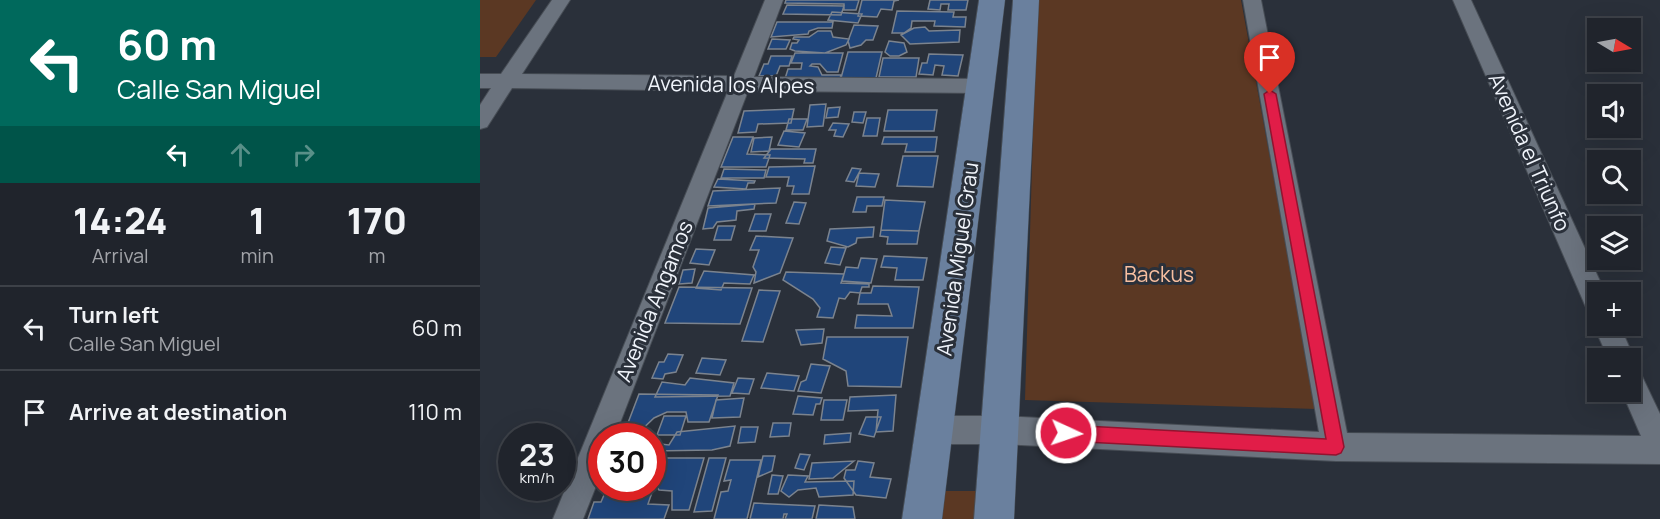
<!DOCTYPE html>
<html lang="en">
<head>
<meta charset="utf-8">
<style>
  body { margin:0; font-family:Manrope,sans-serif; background:#2d3038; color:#f1f3f6; height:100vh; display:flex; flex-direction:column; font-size:22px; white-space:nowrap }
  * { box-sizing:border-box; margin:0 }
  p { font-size:20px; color:#a2a4a9 }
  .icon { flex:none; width:33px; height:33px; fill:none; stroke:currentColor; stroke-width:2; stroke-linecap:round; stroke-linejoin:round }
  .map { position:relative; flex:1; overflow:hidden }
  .sheet { display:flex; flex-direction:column; background:#20242c; width:480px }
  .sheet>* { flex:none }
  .top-card { background:#00695c; color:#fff; overflow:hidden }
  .needle { width:39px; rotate:100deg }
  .fabs { position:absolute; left:1107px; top:18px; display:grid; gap:12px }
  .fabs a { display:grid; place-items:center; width:54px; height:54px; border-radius:0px; background:#20242c; box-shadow:0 6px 24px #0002,0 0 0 2px #3d4148; font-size:30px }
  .speed { position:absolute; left:18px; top:423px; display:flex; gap:12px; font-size:30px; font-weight:700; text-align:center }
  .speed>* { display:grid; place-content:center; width:78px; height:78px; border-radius:50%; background:#20242c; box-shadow:0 6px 24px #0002,0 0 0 2px #3d4148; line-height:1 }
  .speed small { font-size:15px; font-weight:400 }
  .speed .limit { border:9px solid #d22; background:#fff; color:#111 }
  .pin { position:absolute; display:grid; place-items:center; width:51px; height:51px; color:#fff; margin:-62px -26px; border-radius:50% 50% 50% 0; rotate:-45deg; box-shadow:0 0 6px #0007 }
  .pin .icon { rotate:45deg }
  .me { position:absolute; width:66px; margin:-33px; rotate:93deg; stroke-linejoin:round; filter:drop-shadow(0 0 4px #0008) }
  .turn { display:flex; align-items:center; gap:21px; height:126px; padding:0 18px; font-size:27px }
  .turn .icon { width:78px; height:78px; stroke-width:2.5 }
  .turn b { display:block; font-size:42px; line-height:51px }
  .lanes { display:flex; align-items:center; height:57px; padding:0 18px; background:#0003; justify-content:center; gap:30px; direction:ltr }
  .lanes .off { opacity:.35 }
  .eta { display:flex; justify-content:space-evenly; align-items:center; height:102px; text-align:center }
  .eta b { font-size:36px; font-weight:800; line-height:42px }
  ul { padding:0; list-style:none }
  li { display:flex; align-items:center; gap:18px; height:84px; padding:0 18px; border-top:2px solid #3d4148 }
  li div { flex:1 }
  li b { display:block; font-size:22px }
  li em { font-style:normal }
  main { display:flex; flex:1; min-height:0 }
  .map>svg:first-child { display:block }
  .green { fill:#5b3823 }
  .building { fill:#20457a; stroke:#7b838e; stroke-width:1.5 }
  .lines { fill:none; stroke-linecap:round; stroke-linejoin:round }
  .street-casing { stroke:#474d55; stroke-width:2 }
  .secondary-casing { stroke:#474d55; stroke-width:1 }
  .street { fill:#6b737e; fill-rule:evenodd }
  .secondary { fill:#6a809e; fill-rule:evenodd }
  .route { fill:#e11d48; stroke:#92132f; stroke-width:1.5 }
  .labels { text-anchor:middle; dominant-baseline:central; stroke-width:6; stroke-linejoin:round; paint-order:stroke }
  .street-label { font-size:21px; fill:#f0f4fb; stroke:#2a303a }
  .park-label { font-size:21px; fill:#f8bfa0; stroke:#2a303a }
</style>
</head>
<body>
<main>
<section class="sheet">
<div class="top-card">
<div class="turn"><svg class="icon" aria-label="left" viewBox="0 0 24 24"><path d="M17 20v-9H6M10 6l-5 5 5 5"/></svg><div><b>60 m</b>Calle San Miguel</div></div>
<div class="lanes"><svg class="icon" aria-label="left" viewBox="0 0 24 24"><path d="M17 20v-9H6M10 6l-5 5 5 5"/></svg><svg class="icon off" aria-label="ahead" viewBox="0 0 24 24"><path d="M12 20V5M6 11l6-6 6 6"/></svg><svg class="icon off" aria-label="right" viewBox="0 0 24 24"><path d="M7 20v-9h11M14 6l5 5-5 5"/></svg></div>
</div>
<div class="eta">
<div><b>14:24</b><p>Arrival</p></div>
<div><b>1</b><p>min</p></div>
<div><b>170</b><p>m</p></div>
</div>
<ul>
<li><svg class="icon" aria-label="left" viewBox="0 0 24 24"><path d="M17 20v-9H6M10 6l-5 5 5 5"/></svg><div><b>Turn left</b><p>Calle San Miguel</p></div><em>60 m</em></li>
<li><svg class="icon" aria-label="arrive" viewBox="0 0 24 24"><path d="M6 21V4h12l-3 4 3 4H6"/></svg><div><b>Arrive at destination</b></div><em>110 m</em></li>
</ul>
</section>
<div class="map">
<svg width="1180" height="519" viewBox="0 0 1180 519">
  <rect width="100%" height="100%" fill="#2a303a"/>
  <!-- green -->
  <path class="green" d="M0 0H56L16 57H0Z
    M557 0H761L836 409 545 400Z
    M462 491H498L496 519H459Z"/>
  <!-- building -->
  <path class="building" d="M306 0H379L376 10H364V4L305 3Z
    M382 0H419L414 1 412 10 401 9 397 17 378 16Z
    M450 0H488L486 10H468L469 4H461L460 10 448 9Z
    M307 5 364 6 361 15 303 14Z
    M417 11 474 12 473 17H486L485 27 454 26 455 21H432L431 28 424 33H412Z
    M352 12 382 14 378 23 348 20Z
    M297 22H353L352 28H338L329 31 328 34 291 37Z
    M374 25 398 26 393 40H386L381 45 370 48 368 41Z
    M445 27 449 31 480 30 479 42 430 44 421 35 434 28Z
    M338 31H351L353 37 369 39 366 45 345 53 315 51 310 49 312 43H317L319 40 313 39 314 37H329Z
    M292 39 310 40 306 49H288Z
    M409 41 424 43 427 52 419 56H410L405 52Z
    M368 52H402L396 78H361Z
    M315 53H363L358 72H347L340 64H332L330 66 338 67 342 75H361L359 82H304L308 69H321L322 63H311Z
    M449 54 483 55 478 76 462 75 464 66 455 65 453 75 439 74 442 63H447Z
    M291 56H312L309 66H300L296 76H279L284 64H288Z
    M403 58H439L436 77H399Z
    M346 104 343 126 327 127 330 105Z
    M360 107 358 117 346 118 348 108Z
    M314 109 311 123 278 124 276 132 258 133 264 111Z
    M408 110H457L454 131H404Z
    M374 112H386L383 123 372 122Z
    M387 118H400L397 136H383Z
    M309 119H327L323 130H306Z
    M353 123 369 124 363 137 354 136 356 130H349Z
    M304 131 325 133 319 147 298 145Z
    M253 137H273L267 154 290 155 286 167H241Z
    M292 137 289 151 271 152 274 138Z
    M404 137H457L455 152H425L427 144H402Z
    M291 149H336L333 163H324L325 159 284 158Z
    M423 156H458L453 187 417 186Z
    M335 166 329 194H312L314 186H307L309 177H286L289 167Z
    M372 168 381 169 374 182 366 181Z
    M244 169 286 170 284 178H241Z
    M379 173 399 174 395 187 376 186Z
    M238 179 275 181 274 183H268L266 189 234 187Z
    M300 188 296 203 228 206 233 191Z
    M377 197H404L402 206H387L386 212H373Z
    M405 200 445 202 439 231 401 230Z
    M314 202 326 203 319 224 306 223Z
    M275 204 274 209 257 211 256 220 237 222 233 228 223 229 228 208Z
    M275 214H291L286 231H269Z
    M238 226H255L251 240H234Z
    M394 227 393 237 377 238 376 243 368 247 347 241 350 229Z
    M401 230 439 231 437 244H407L408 237 400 236Z
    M276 236 313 238 300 273 274 283 276 272 273 267 279 250H270Z
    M351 247 366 248 360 265 345 263Z
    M216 249 235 250 229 265 210 263Z
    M404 256 447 258 443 280H415L417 268 401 267Z
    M381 258 397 259 391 283 362 281 366 267 378 268Z
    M215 269 212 283 199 284 203 270Z
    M224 271 274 275 270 284 244 283 241 290 216 288Z
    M306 272 364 274 361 283 389 284V287H382L380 293 370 292 365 299 359 298 353 318 337 317 340 308 333 299 303 280Z
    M393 286 439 287 433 328H375L377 315 412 316 408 304H378L380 293H391Z
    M199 287 272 288 260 324 185 323Z
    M279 290 300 291 283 342 262 341Z
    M344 329 342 343 321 345 316 330Z
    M347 337H428L421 387 368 386 366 371 343 359Z
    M188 354 203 355 196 372 185 374 183 379 172 378 179 362H184Z
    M222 358 246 360 240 375 216 373Z
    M331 364 350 366 341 393 318 391 321 382 326 380Z
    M287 373 319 376 314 391 281 388Z
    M210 378 254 383 250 396 175 397 182 382 205 385Z
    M258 378 274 379 269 394 252 393Z
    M159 394 238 395 229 422H208L206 412H187L174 418 155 436H143Z
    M416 395 413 431 396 432 398 410 368 411 370 397Z
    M318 396 342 398 340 404H336L333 415 313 414Z
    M264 398 260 417 232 418 236 400Z
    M344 400H367L363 420H341Z
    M184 416H206L200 435H177Z
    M386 417H401L394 437 379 434Z
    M293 423H311L309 436 290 437Z
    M255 426 250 446 232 450 172 451V443L189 445 197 432Z
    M261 427H278L275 442 258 443Z
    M371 433 370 442 344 444 345 435Z
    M320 454 330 455 324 470 315 468Z
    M283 456H295L292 471 278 477Z
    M176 458H224L209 510H192V491L179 490 175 484Z
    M229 458H246L232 511 214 512Z
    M250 460H281L267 519H234L241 492 248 491 251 480 244 481Z
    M374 461 353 478 329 479 332 463Z
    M378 461 394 463 390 477 411 479 406 498 376 495 364 478 366 470H375Z
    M292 475 303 476 298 494H288Z
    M308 475 328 476 325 482 374 481 373 495 339 497 336 488 318 490 309 497 301 491Z
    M172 484H175L168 504 189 505 184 519H108L114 502H121L127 488H172Z
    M274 503 335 506 332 519H305L307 514H304L303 519H270Z
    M339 505 373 507 375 519H336Z"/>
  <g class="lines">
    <defs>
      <path id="street" d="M72 0H90L42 74 254 76 285 0H303L274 77 501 79 508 81 511 86 508 91 501 93 268 91 135 436H122V471L103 519H73L248 91 32 88 7 127 0 129V105L11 88H0V74H21Z
        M763 0H781L867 433 1161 436 1142 392H1150V366L1159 370 1180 414V464L856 461 519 444H453L443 440 439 430 443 420 453 416H519L839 432Z
        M973 0H991L1125 292H1118V316L1109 313 1105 305Z
        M1118 319V326H1140L1154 358 1150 366V358H1128L1114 326Z"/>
      <path id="secondary" d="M499 0H525L462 519H422Z
        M533 0H559L534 519H494Z"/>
    </defs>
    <!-- street casing -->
    <use href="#street" class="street-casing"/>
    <!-- secondary casing -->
    <use href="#secondary" class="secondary-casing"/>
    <!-- street -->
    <use href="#street" class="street"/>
    <!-- secondary -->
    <use href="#secondary" class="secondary"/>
  </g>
  <!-- route -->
  <path class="route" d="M790 90 796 94 864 447 861 453 856 455 586 441 580 439 578 433 580 428 586 425 846 439 784 94Z"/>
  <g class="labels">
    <!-- street labels -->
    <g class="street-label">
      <text transform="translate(251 84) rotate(1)">Avenida los Alpes</text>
      <text transform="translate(1050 152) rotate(66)">Avenida el Triunfo</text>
      <text transform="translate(477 259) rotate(-82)">Avenida Miguel Grau</text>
      <text transform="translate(174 301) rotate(-68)">Avenida Angamos</text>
    </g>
    <!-- park labels -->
    <g class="park-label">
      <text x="679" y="274">Backus</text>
    </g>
  </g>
</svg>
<div class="fabs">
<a><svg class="needle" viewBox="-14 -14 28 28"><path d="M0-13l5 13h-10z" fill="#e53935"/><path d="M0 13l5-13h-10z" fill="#a2a4a9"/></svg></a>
<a><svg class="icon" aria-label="sound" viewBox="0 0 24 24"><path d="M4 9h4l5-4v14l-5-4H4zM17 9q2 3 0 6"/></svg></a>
<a><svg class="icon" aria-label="search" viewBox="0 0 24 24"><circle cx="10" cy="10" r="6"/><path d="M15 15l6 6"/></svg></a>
<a><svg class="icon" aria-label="layers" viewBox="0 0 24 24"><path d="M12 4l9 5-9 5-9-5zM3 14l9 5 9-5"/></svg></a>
<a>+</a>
<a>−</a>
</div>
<div class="speed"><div>23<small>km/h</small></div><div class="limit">30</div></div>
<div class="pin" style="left:790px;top:94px;background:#d93025"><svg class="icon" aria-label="arrive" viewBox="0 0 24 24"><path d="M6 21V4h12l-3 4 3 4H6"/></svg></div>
<svg class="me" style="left:586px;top:433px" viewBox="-20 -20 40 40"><circle r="17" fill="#e11d48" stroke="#fff" stroke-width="3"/><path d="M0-11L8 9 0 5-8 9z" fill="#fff"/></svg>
</div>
</main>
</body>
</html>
